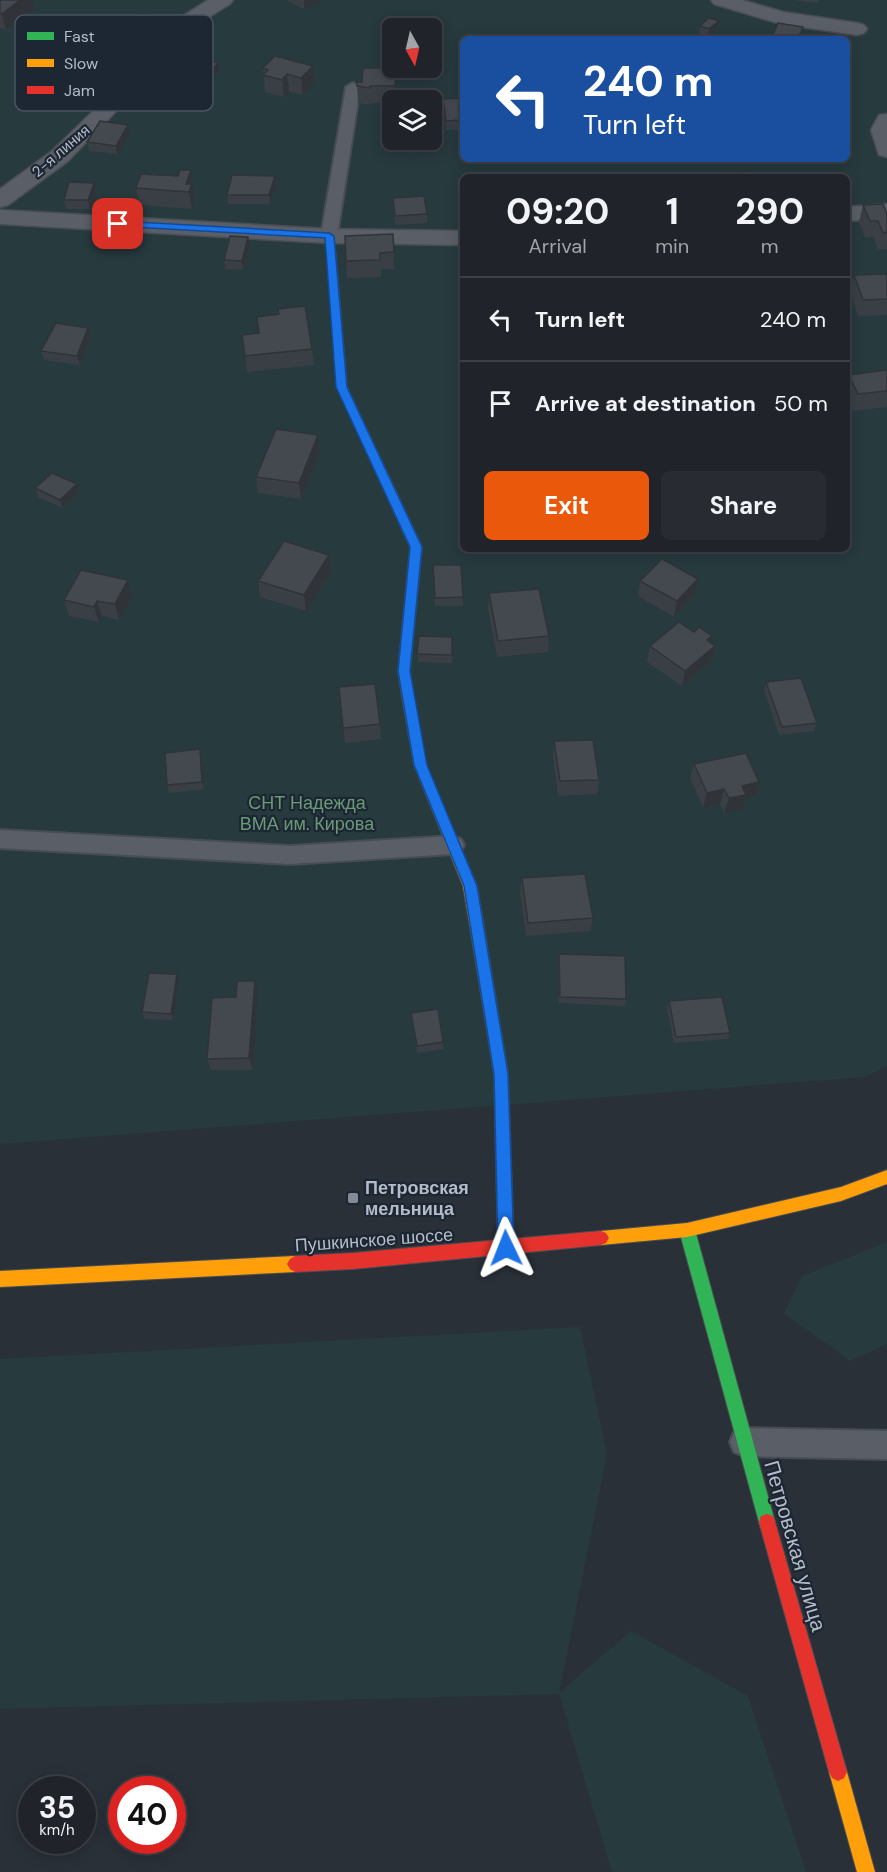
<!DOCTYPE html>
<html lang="en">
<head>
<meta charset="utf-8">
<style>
  body { margin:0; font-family:"DM Sans",sans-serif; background:#282c32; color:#f1f3f6; height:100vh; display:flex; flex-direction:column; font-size:22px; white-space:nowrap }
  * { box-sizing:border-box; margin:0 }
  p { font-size:20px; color:#a2a4a8 }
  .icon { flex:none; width:33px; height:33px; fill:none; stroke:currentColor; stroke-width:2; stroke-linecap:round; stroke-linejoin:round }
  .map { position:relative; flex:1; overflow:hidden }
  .sheet { position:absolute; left:460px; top:174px; width:390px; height:378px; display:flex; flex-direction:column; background:#20242a; border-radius:9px; box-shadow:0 3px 15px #0003,0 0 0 2px #3d4147 }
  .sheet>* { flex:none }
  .top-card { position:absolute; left:460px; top:36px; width:390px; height:126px; border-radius:9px; box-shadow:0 3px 15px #0003,0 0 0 2px #3d4147; background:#1a4fa0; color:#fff; overflow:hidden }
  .needle { width:39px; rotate:172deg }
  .buttons { position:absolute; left:382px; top:18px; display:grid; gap:12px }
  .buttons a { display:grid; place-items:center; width:60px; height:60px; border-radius:9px; background:#20242a; box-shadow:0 3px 15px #0003,0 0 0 2px #3d4147; font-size:30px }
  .speed { position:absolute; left:18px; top:1776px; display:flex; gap:12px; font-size:30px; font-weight:700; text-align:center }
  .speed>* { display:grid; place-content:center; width:78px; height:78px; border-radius:50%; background:#20242a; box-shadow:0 3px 15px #0003,0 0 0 2px #3d4147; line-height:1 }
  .speed small { font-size:15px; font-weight:400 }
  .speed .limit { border:9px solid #d22; background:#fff; color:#111 }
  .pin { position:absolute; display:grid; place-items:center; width:51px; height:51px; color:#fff; margin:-26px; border-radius:12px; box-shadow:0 3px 9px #0006 }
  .me { position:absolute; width:66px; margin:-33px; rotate:358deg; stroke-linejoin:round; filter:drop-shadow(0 0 4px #0008) }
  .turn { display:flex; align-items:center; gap:21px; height:126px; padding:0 24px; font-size:27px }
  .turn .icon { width:78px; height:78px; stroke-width:2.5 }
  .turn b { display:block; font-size:42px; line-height:51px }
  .eta { display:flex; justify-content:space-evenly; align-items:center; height:102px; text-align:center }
  .eta b { font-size:36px; font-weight:700; line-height:42px }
  .action { display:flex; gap:12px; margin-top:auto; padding:12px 24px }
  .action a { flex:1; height:69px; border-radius:9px; background:#ea580c; color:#fff; font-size:24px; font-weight:700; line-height:69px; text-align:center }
  .action a+a { background:#282c32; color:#f1f3f6 }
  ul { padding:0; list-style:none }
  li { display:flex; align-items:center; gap:18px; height:84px; padding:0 24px; border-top:2px solid #3d4147 }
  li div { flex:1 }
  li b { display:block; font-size:22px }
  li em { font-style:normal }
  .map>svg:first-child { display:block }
  .green { fill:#273a3e; fill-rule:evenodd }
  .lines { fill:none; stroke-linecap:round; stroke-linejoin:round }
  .lane-casing { stroke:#484c53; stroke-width:4 }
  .street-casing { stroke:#484c53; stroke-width:3 }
  .fast-casing { stroke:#484c53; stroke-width:2 }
  .slow-casing { stroke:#484c53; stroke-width:2 }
  .jam-casing { stroke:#484c53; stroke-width:2 }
  .lane { fill:#5a5e66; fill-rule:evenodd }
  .street { fill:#5a5e66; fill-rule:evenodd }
  .fast { fill:#30b455; fill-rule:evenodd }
  .slow { fill:#ff9f0a; fill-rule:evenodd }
  .jam { fill:#e5322d; fill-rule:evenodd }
  .wall { fill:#3a3f45 }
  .shaded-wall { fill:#303338 }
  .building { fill:#444950; stroke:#303338; stroke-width:1.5 }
  .route { fill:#1a73e8; stroke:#114b97; stroke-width:1.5 }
  .poi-dot { fill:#848b96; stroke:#1d2633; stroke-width:2 }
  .labels { text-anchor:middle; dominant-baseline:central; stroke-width:4.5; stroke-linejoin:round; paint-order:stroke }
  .far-street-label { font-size:15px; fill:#b4bcc9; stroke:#1d2633 }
  .park-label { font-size:18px; fill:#6b9a76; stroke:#1d2633 }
  .poi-label { font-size:18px; font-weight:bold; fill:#b4bcc9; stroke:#1d2633; text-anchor:start }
  .street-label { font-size:18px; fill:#b4bcc9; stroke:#1d2633 }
  .near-street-label { font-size:21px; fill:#b4bcc9; stroke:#1d2633 }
  .key { fill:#1d2633; stroke:#4a5360; stroke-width:1.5 }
  .key-label { font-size:16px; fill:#b4bcc9 }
</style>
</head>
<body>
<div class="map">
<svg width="887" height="1872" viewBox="0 0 887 1872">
  <rect width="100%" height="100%" fill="#2a3038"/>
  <!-- green -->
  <path class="green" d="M0 0H887V1066L865 1077 0 1144ZM393 28H432V68H393ZM464 39H848V159H464ZM393 100H432V140H393ZM464 177H848V549H464Z
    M887 1242V1344L850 1361 784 1313 802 1276Z
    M580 1327 607 1454 559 1693 631 1631 748 1696 806 1872H612L559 1694 0 1709V1359Z"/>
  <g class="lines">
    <defs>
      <path id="lane" d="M353 83 360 87 337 236 329 241 321 236 346 87Z
        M0 830 290 846 453 836 461 839 464 845 461 851 453 854 290 864 0 848Z
        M744 1428 887 1431V1459L744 1456 734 1452 730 1442 734 1432Z"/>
      <path id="street" d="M208 0H233L230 4 183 33 130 97 68 161 8 205 0 207V189L52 151 116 89 169 25Z
        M711 0H742L783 12 857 23 864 25 867 29 864 33 857 35 781 24 714 4Z
        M887 114V157L879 155 871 130 879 115Z
        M887 204V218L848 221V207Z
        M0 210 329 229 464 231V245L329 243 0 224Z"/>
      <path id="fast" d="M326 234 334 236 347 387 422 547 410 671 414 697 408 702 402 697 398 671 410 547 337 387Z
        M477 921 482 923 484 927 508 1074 514 1248 511 1253 506 1255 501 1253 498 1248 494 1074 470 927 472 923Z
        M687 1223 692 1225 695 1230 775 1522 773 1528 767 1530 761 1528 759 1522 679 1230 682 1225Z"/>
      <path id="slow" d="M408 692 414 697 426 765 477 886 484 927 482 931H472L470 927 463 886 414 765 402 697Z
        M887 1170V1184L841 1201 687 1237 601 1245 596 1243 593 1238 596 1233 601 1231 687 1223 841 1187Z
        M295 1256 300 1259 303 1264 300 1269 295 1272 0 1287V1271Z
        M838 1763 844 1766 847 1772 875 1872H857L829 1772 832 1766Z"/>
      <path id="jam" d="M601 1231 606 1233 609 1238 606 1243 601 1245 353 1269 295 1272 290 1269 287 1264 290 1259 295 1256 353 1253Z
        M767 1514 773 1516 775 1522 847 1772 844 1778 838 1781 832 1778 829 1772 759 1522 761 1516Z"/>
    </defs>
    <!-- lane casing -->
    <use href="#lane" class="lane-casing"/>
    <!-- street casing -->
    <use href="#street" class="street-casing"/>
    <!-- fast casing -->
    <use href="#fast" class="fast-casing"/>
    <!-- slow casing -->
    <use href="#slow" class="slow-casing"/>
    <!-- jam casing -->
    <use href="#jam" class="jam-casing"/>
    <!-- lane -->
    <use href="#lane" class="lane"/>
    <!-- street -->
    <use href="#street" class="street"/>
    <!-- fast -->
    <use href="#fast" class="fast"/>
    <!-- slow -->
    <use href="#slow" class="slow"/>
    <!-- jam -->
    <use href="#jam" class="jam"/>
  </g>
  <!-- wall -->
  <path class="wall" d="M0 0H33L35 9 6 30 0 28Z
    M286 0H323L304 9Z
    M792 0H818V3Z
    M719 21 717 29 708 38 699 35 700 26Z
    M127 26 160 28 145 40 128 34Z
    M275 56 314 83 303 95 289 91 284 97 265 92 263 68Z
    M219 72 199 94 176 89 175 80Z
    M357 82 396 85V100H393V103H371L370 105 358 103Z
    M464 98V129L446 130 443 108V99Z
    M130 134 117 154 89 151 87 142Z
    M191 170 195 201 192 209 140 205 136 188 178 176Z
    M275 176 276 185 270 204H228L227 195Z
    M96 192 90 209H66L64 200Z
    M393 198 427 214V223L395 225Z
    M863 205 887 214V249H878L873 237 865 238 859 222Z
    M393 234 394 269H381V277L347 278 346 261Z
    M250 246 243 270 225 269 224 260Z
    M887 274V315L858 316 850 292 848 301V282L850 291 854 275Z
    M242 335 312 349 314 365 247 372Z
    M90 336 80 365 44 360 41 351Z
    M887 370V407L853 411 848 399V379L849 375Z
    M319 452 301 499 258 493 256 477Z
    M77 484 79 492 63 508 38 497 35 488Z
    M329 555 331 570 306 611 260 597 258 581Z
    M433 574 463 597V606H435Z
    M128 580 132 596 119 620 102 616 99 622 69 616 64 600Z
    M640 581 695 594 674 617 638 596Z
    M489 593 549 636 548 652 497 657 488 609Z
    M452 637V663L418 662 417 654Z
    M711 643 715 646 711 661 682 686 647 662 650 646Z
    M766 682 817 723 814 731 779 735 764 690Z
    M339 687 380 724 381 739 345 743Z
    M554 741 599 780 597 794 558 796 553 756Z
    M202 757 204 789 169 793 167 785Z
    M694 764 759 782 755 796 745 799 742 809 724 813 720 804 703 807 690 778Z
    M522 878 593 918 590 931 526 936 520 892Z
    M559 954 626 999 625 1006 559 1003 558 960Z
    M179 981 173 1020 145 1019 142 1012Z
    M258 993 253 1070H211L207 1059 236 997Z
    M669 1001 730 1033 728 1039 674 1043 667 1008Z
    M411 1013 443 1042V1049L417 1053Z"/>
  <!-- shaded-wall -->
  <path class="shaded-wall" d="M20 0H33L35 9 6 30 2 14Z
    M304 0H323L304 9Z
    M159 19 160 28 145 40 144 31Z
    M719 21 717 29 708 38 709 29Z
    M218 63 219 72 199 94 198 86Z
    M313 66 314 83 303 95 301 78Z
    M396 68V85L395 100V86Z
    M287 74 289 91 284 97 282 80Z
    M128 125 130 134 117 154 116 146Z
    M191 170 195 201 192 209 189 192 186 184Z
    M275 176 276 185 270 204 269 195Z
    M94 183 96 192 90 209 88 200Z
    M248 237 250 246 243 270 242 261Z
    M88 328 90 336 80 365 77 356Z
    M318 435 319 452 301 499 299 483Z
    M77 484 79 492 63 508 60 500Z
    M329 555 331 570 306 611 304 595Z
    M698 579 695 594 674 617 677 601Z
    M128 580 132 596 119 620 115 604Z
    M97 601 102 616 99 622 94 607Z
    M715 646 711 661 682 686 685 671Z
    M200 749 202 757 204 789 202 782Z
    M759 782 755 796 745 799 742 809 724 813 729 798 742 786Z
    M724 789 720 804 703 807 707 793Z
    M177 974 179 981 173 1020 171 1014Z
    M255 981 258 993 253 1070 249 1058Z"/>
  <!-- building -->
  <path class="building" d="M0 0H20L2 14 0 13Z
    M142 14 159 19 144 31 127 26Z
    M709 18 719 21 709 29 700 26Z
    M778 23 803 27 798 39H771Z
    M275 56 313 66 301 78 287 74 282 80 263 75 268 70 263 68Z
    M195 58 218 63 198 86 175 80Z
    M363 68H396L395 86H370V88L357 86V82H362Z
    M464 98V120L446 121 443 99Z
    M100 121 128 125 116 146 87 142Z
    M180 170H191L186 184H192L189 192 136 188 141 174 178 176Z
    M746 171 748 177H722L720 173Z
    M232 175 275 176 269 195H227Z
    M69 182 94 183 88 200H64Z
    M424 196 427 214 395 216 393 198Z
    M883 204 887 214V232L883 233 878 221H870L863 205Z
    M393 234 394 252 380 253V260L346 261 345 236Z
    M230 236 248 237 242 261 224 260Z
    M887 274V299L863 300 854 275Z
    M848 282 850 291H848Z
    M305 306 312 349 245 356 242 335 259 333 257 317 279 314 278 309Z
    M56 323 88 328 77 356 41 351Z
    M887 370V391L858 394 849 375Z
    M276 429 318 435 299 483 256 477Z
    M52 473 77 484 60 500 35 488Z
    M284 541 329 555 304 595 258 581Z
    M662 559 698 579 677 601 640 581Z
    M433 565H461L463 597 435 598Z
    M81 570 128 580 115 604 97 601 94 607 64 600Z
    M539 589 549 636 498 641 489 593Z
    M679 622 694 632 699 627 712 636 707 640 715 646 685 671 650 646Z
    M419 636 452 637V655L417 654Z
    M801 678 817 723 782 727 766 682Z
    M375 684 380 724 343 728 339 687Z
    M593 740 599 780 560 781 554 741Z
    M200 749 202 782 167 785 165 753Z
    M746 753 759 782 742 786 746 795 729 798 724 789 707 793 694 764Z
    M585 874 593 918 528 923 522 878Z
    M559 954 625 956 626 999 560 997Z
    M149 973 177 974 171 1014 142 1012Z
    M237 981H255L249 1058 207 1059 212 998 236 997Z
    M722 997 730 1033 676 1037 669 1001Z
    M438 1009 443 1042 417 1046 411 1013Z"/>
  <!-- route -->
  <path class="route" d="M118 221 329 233 334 236 347 387 422 547 410 671 427 765 477 886 508 1074 514 1248 512 1253 506 1256 501 1253 498 1248 494 1074 464 886 414 765 398 671 410 547 336 387 325 238 114 226 113 224Z"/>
  <!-- markers -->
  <rect class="poi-dot" x="347" y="1192" width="12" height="12" rx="3"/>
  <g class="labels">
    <!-- far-street labels -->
    <g class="far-street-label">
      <text transform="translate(61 151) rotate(-41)">2-я линия</text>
    </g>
    <!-- park labels -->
    <g class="park-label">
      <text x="307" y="803">СНТ Надежда<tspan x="307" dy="21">ВМА им. Кирова</tspan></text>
    </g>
    <!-- poi labels -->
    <g class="poi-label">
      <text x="365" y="1188">Петровская<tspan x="365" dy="21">мельница</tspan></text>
    </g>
    <!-- street labels -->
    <g class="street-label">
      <text transform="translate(374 1240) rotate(-4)">Пушкинское шоссе</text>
    </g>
    <!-- near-street labels -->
    <g class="near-street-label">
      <text transform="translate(795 1546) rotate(74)">Петровская улица</text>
    </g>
  </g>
  <!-- legend -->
  <rect x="15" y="15" width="198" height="96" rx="9" class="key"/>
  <rect x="27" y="32" width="27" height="8" fill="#30b455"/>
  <rect x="27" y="59" width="27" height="8" fill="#ff9f0a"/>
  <rect x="27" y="86" width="27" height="8" fill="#e5322d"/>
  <g class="key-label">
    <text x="64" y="42">Fast</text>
    <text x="64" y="69">Slow</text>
    <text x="64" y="96">Jam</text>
  </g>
</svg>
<div class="buttons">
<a><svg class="needle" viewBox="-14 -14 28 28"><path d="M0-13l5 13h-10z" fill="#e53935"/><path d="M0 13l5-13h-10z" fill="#a2a4a8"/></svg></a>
<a><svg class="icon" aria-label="layers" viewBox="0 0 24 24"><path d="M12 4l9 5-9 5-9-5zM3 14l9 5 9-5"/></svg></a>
</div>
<div class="speed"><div>35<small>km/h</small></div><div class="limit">40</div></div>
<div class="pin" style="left:118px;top:224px;background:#d93025"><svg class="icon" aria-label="arrive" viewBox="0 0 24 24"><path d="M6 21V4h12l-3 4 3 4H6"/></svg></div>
<svg class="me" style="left:506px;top:1248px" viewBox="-20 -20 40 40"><path d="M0-17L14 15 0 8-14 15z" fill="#1a73e8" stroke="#fff" stroke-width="4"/></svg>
<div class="top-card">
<div class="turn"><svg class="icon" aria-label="left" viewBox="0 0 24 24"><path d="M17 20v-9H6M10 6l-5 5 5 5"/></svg><div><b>240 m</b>Turn left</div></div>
</div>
<section class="sheet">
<div class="eta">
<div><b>09:20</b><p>Arrival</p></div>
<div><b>1</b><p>min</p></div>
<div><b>290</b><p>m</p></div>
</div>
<ul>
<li><svg class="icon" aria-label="left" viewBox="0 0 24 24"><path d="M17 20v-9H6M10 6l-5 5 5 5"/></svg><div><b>Turn left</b></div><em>240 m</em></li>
<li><svg class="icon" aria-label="arrive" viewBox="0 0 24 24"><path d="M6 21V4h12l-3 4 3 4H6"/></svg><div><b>Arrive at destination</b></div><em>50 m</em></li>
</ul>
<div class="action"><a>Exit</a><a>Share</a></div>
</section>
</div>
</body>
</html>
